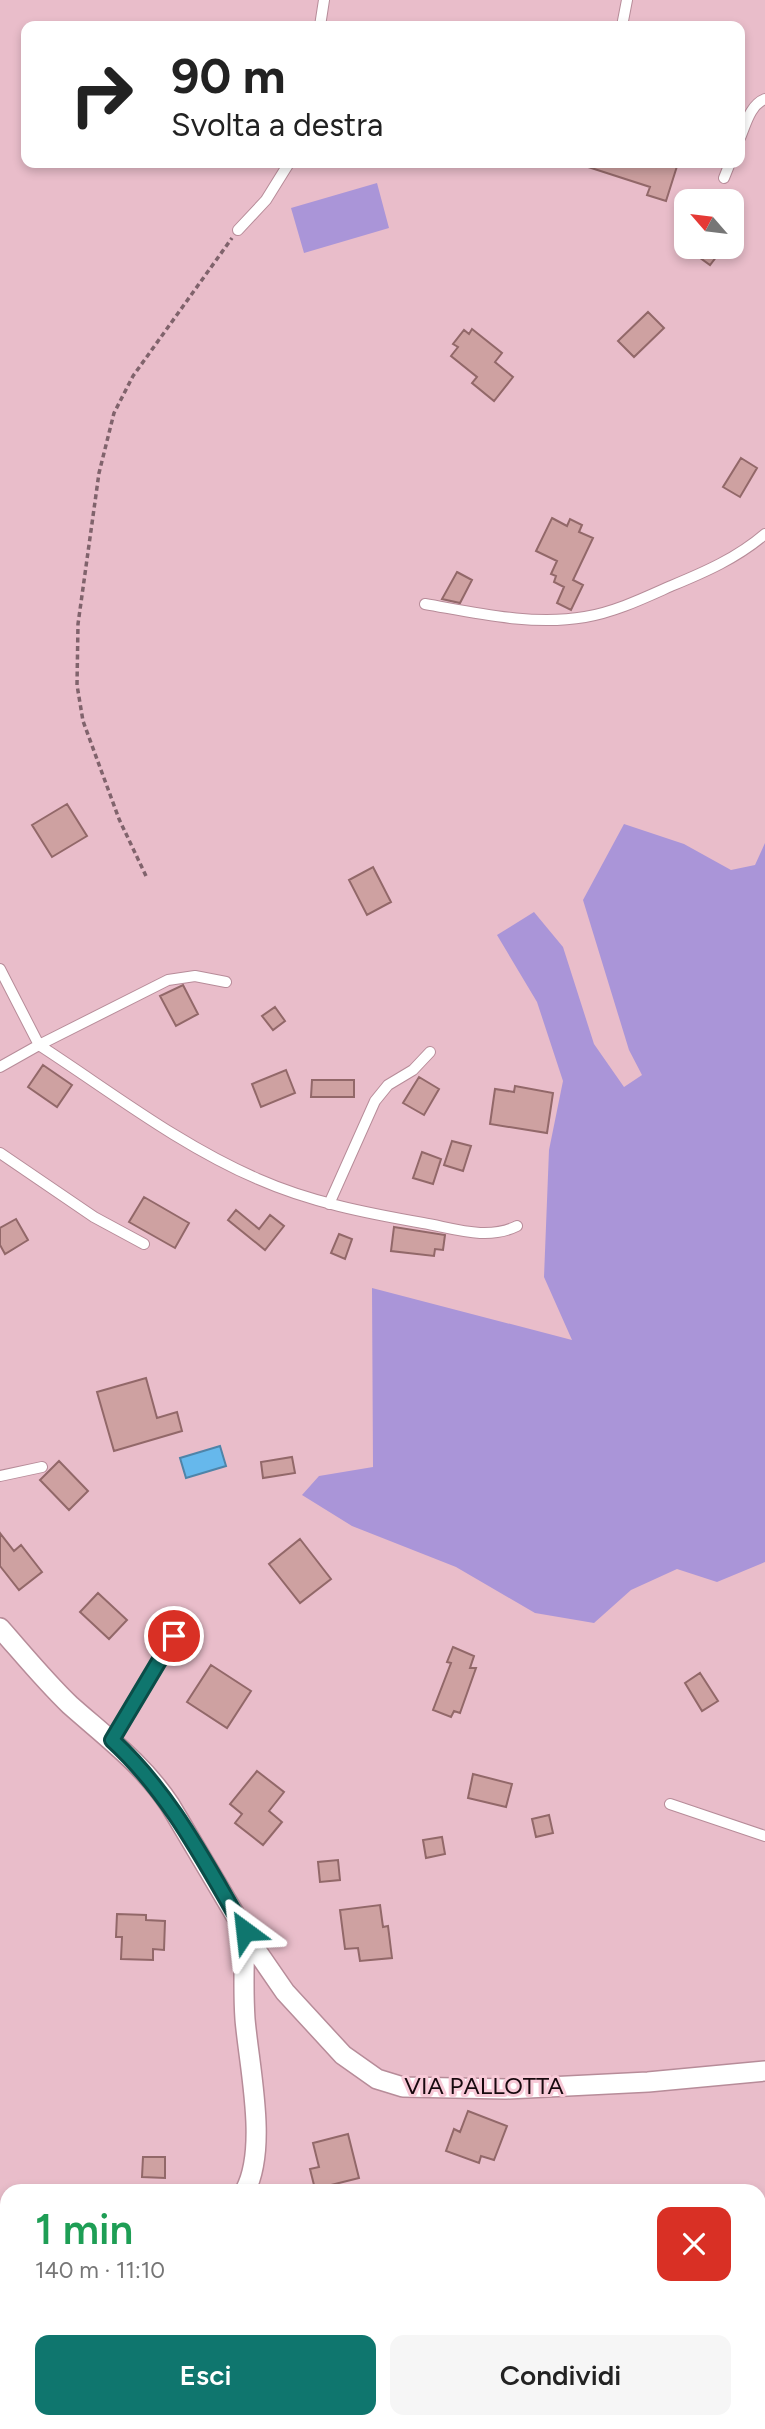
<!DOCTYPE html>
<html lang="it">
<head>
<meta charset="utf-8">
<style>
  body { margin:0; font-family:Figtree,sans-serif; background:#f6f6f6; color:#222; height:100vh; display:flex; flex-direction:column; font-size:26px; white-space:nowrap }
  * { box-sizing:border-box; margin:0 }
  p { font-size:23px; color:#767676 }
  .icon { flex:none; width:38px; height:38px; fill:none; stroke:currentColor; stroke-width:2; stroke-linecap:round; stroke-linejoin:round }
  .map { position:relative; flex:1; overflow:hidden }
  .details { position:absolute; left:0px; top:2184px; width:766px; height:245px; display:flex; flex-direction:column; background:#fff; border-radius:21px 21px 0 0; box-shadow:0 4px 10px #0003 }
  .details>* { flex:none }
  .guide { position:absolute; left:21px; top:21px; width:724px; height:147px; border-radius:14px; box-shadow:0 4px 10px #0003; background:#fff; color:#222; overflow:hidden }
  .needle { width:46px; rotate:298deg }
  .fabs { position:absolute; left:674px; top:189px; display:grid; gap:14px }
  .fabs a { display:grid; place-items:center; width:70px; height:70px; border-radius:14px; background:#fff; box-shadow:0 4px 10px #0003; font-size:35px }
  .pin { position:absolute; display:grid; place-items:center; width:60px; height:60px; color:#fff; margin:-30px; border:4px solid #fff; border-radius:50%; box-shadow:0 2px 7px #0007 }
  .me { position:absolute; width:77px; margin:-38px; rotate:330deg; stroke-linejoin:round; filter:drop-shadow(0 0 5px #0008) }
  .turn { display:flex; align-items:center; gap:24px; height:147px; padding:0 35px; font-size:32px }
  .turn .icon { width:91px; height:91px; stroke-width:2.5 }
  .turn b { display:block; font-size:49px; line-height:60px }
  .round { display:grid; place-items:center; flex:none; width:74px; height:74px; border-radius:14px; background:#f6f6f6 }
  .overview { display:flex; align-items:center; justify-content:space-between; height:119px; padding:0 35px }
  h1 { font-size:42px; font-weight:600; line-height:52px; color:#1e9e55 }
  .primary-button { display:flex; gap:14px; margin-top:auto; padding:14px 35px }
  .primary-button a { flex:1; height:80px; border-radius:14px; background:#0f766e; color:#fff; font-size:28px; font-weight:600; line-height:80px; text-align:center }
  .primary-button a+a { background:#f6f6f6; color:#222 }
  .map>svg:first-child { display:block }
  .green { fill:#aa95d8 }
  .water { fill:#66b8ec; stroke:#4e84a9; stroke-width:2 }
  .building { fill:#cea1a1; stroke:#926869; stroke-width:2 }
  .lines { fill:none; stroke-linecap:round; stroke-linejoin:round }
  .lane-casing { stroke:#b78c99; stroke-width:12 }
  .street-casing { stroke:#b78c99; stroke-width:22 }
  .path { stroke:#80636c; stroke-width:3.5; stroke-dasharray:5 3.5; stroke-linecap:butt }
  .lane { stroke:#fff; stroke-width:10 }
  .street { stroke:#fff; stroke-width:19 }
  .route-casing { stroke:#0a4d48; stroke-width:18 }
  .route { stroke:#0f766e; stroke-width:12 }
  .labels { text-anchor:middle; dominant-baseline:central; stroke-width:6; stroke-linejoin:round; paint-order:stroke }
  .street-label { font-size:24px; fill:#17090e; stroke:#f7c9d7 }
</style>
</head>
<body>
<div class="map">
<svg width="765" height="2429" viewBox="0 0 765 2429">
  <rect width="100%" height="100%" fill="#e9bdca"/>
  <!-- green -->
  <path class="green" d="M377 183 389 228 304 253 291 208Z
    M624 824 684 844 731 870 755 865 765 843V1562L717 1582 677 1569 631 1590 594 1623 535 1613 456 1567 352 1526 302 1495 319 1476 373 1467 372 1288 572 1340 544 1277 549 1150 563 1081 537 1002 497 935 534 912 563 947 594 1044 624 1087 642 1075 629 1050 583 900Z"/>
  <!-- water -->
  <path class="water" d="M220 1446 226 1466 186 1478 180 1458Z"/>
  <!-- building -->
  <path class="building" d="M585 163H678L666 201 647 195 650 187 585 166Z
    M685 247H713L720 252 710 265Z
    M648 312 664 328 634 357 618 341Z
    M472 329 502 353 495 362 513 377 494 401 472 383 477 377 451 356 458 347 453 344 464 330 469 334Z
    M741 458 757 468 740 497 723 487Z
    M552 518 567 526 570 519 582 525 579 532 593 538 573 580 583 585 571 610 557 603 564 587 554 582 556 576 551 574 557 561 536 551Z
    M457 572 472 580 460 603 442 599Z
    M67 804 87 836 52 857 32 825Z
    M373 867 391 902 367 915 349 880Z
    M183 985 198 1014 176 1026 160 996Z
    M275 1007 285 1021 273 1030 262 1016Z
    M43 1065 72 1085 57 1107 28 1087Z
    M286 1070 295 1093 261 1107 252 1084Z
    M419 1077 439 1089 424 1115 403 1103Z
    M312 1080H354V1097H311Z
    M515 1086 553 1093 547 1133 490 1124 495 1089 514 1092Z
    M452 1141 471 1146 463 1171 444 1165Z
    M422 1152 441 1159 433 1184 413 1178Z
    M144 1197 189 1223 175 1248 129 1222Z
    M236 1210 259 1229 270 1215 284 1226 265 1250 228 1220Z
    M16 1219 28 1240 5 1254 0 1245V1228Z
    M394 1227 445 1235 443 1250 435 1249 434 1256 391 1251Z
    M339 1234 352 1239 345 1259 331 1253Z
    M146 1378 157 1418 177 1412 182 1431 114 1451 97 1392Z
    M292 1457 295 1473 263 1478 261 1462Z
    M59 1461 88 1491 69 1510 40 1480Z
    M0 1533 14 1551 21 1545 42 1572 19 1590 0 1566Z
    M300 1539 331 1579 300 1603 269 1564Z
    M98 1593 127 1620 109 1639 80 1612Z
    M453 1647 474 1656 470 1668H476L460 1713 454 1711 451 1717 433 1710 451 1663 447 1662Z
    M211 1665 251 1691 227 1728 187 1702Z
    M700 1673 718 1701 702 1711 685 1683Z
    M257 1771 284 1792 269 1811 282 1822 263 1845 235 1823 242 1814 230 1804Z
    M473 1774 512 1784 506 1807 468 1798Z
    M549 1815 553 1833 536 1837 532 1819Z
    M442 1837 445 1854 426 1858 423 1840Z
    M338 1860 340 1880 320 1882 318 1862Z
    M380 1905 383 1927 388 1926 392 1958 360 1961 358 1948 345 1949 340 1910Z
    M117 1914 146 1915V1920L165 1921 164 1950 153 1949V1960L121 1959 122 1937H116Z
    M468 2111 507 2126 494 2160 481 2156 479 2163 446 2151 454 2129 460 2132Z
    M348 2134 359 2178 315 2189 310 2169 319 2167 313 2143Z
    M143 2157H165V2178L142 2177Z"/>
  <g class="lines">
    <defs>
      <path id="lane" d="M320 26 324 0
        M622 26 627 0
        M740 138C746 124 750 105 765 99
        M724 178 730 163
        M238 230 266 200 289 163
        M425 604C477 613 532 626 585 617 615 612 644 598 671 586 705 572 737 558 765 534
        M0 969 39 1045 0 1067
        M226 982 195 976 168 980 39 1045C110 1091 179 1145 258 1179 310 1202 366 1213 423 1223 453 1228 487 1241 517 1226
        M0 1153 94 1217 144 1244
        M329 1204 375 1101 388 1085 413 1070 430 1052
        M0 1476 42 1467
        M112 1740 174 1636
        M670 1804 765 1836
        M17 2422 23 2429
        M534 2422 565 2429"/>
      <path id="street" d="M0 1628C23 1654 45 1681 70 1705 106 1737 143 1764 170 1805L256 1950 285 1992 343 2055 377 2079 403 2087 506 2089 648 2082 765 2071
        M245 2191C268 2148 249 2067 245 2019 243 1990 244 1961 245 1932
        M0 2417 7 2413"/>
    </defs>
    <!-- lane casing -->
    <use href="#lane" class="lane-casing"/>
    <!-- street casing -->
    <use href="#street" class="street-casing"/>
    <!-- path -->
    <path class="path" d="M146 876 119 819 83 721 77 685 78 624 99 473 114 413 133 376 232 238"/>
    <!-- lane -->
    <use href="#lane" class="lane"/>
    <!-- street -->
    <use href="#street" class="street"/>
  </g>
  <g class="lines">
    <defs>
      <path id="route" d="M174 1636 112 1740C171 1794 205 1863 245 1931"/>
    </defs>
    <!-- route casing -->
    <use href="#route" class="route-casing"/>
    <!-- route -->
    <use href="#route" class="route"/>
  </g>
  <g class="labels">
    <!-- street labels -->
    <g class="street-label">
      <text x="484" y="2085">VIA PALLOTTA</text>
    </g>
  </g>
</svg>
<div class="fabs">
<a><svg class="needle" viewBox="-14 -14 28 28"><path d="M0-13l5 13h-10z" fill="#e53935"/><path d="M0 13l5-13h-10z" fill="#767676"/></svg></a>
</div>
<div class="pin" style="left:174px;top:1636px;background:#d93025"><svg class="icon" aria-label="arrive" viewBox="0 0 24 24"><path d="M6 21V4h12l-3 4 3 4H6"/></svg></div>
<svg class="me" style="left:245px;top:1931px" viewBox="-20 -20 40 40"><path d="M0-17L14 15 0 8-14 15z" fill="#0f766e" stroke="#fff" stroke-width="4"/></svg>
<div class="guide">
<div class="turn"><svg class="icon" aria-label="right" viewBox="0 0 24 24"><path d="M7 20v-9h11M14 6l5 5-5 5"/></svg><div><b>90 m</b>Svolta a destra</div></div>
</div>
<section class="details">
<div class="overview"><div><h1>1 min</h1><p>140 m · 11:10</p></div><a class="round" style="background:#d93025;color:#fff"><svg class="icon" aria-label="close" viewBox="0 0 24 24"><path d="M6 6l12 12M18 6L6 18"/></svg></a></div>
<div class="primary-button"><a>Esci</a><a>Condividi</a></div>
</section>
</div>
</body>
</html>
